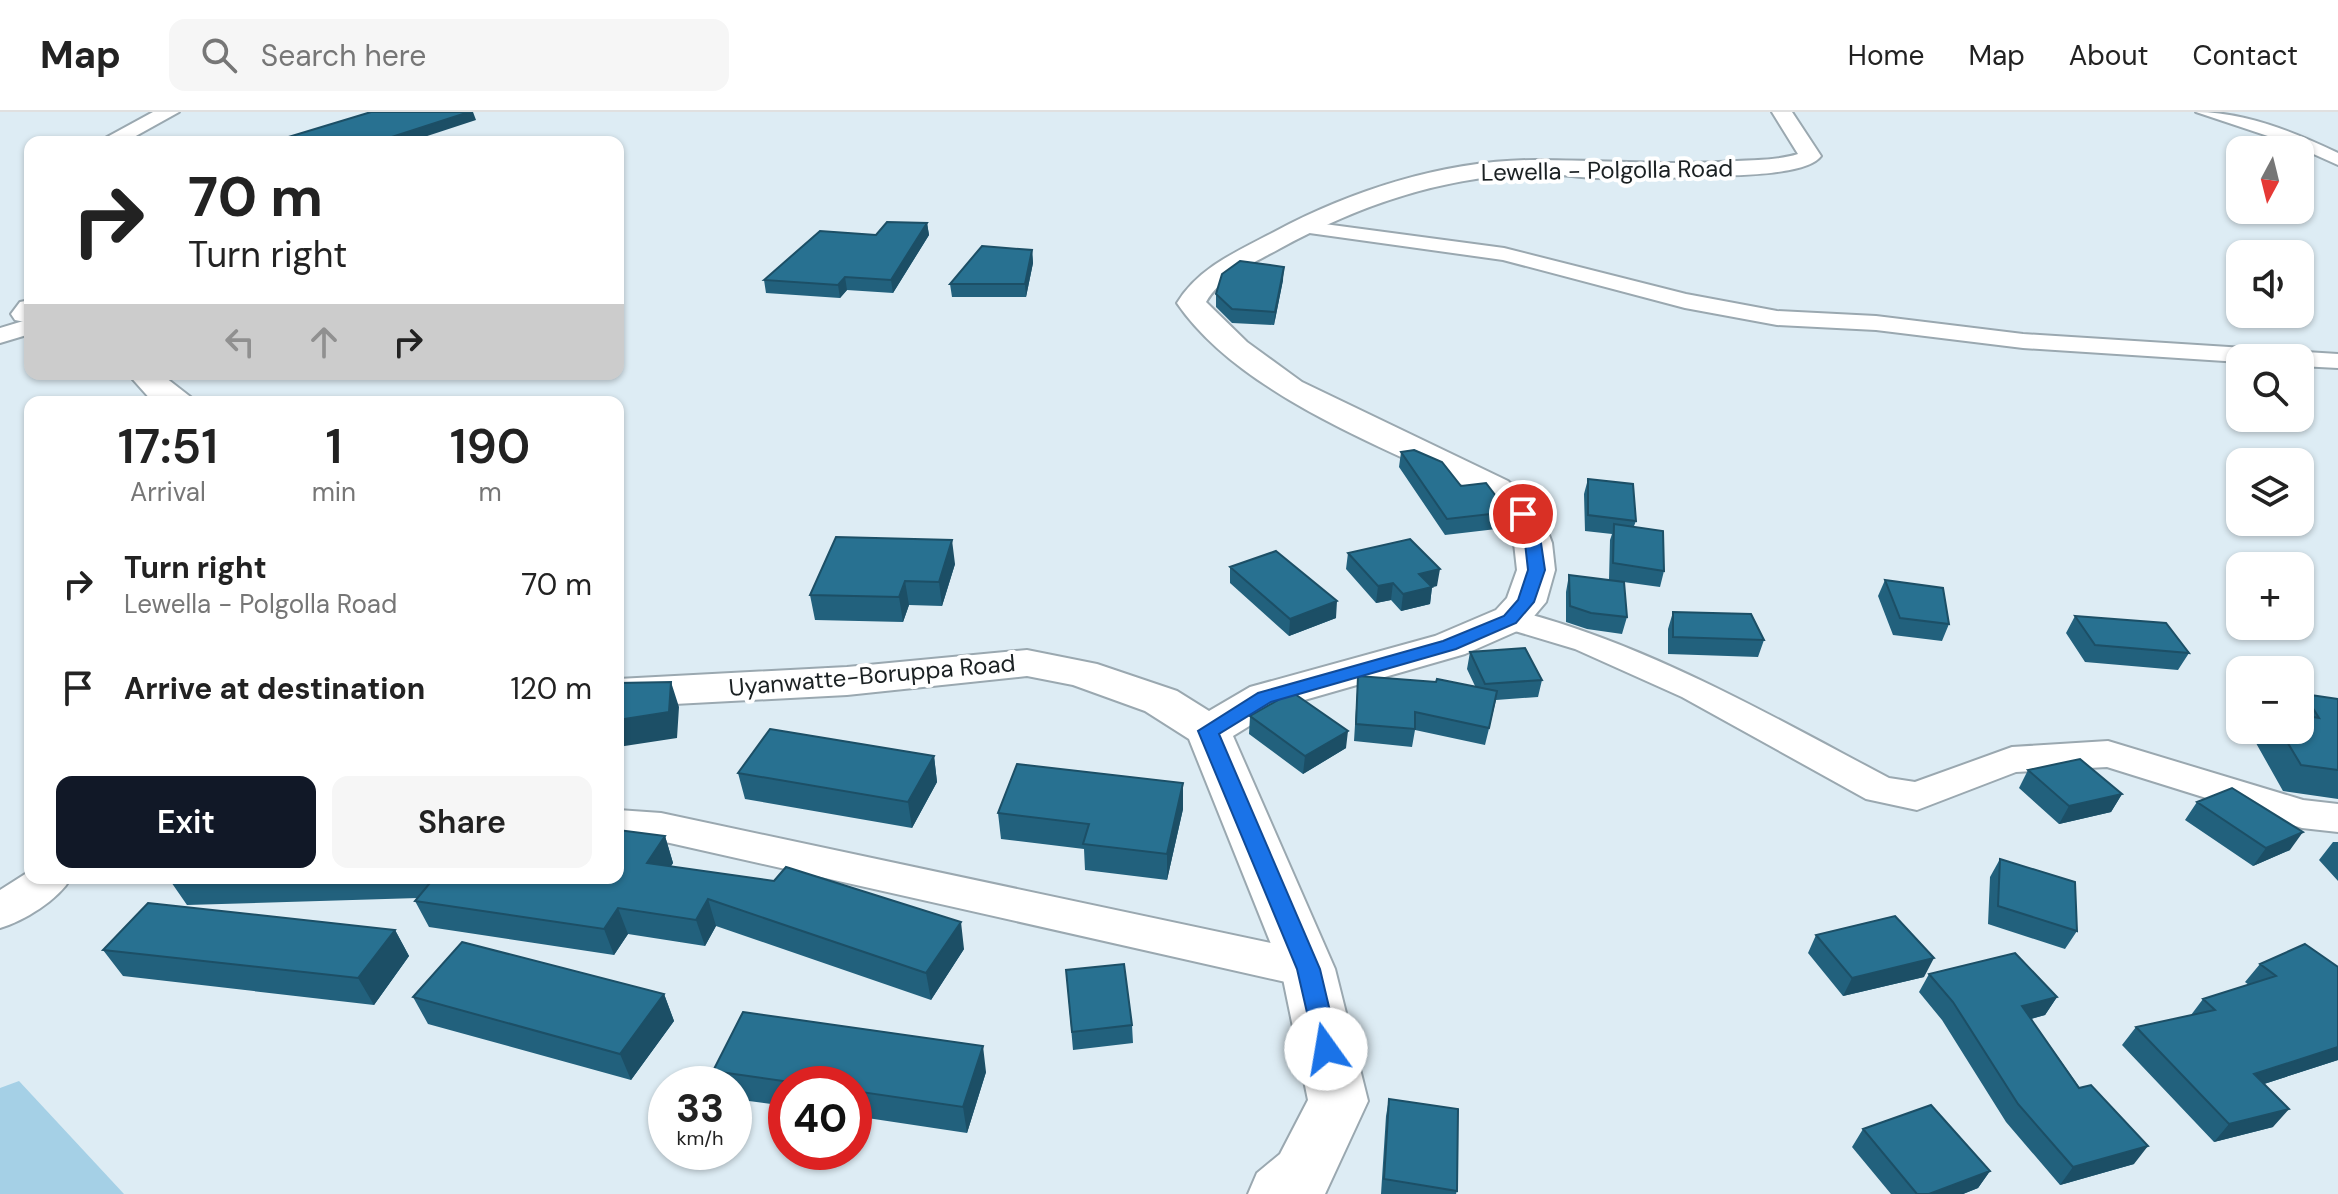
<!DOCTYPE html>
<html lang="en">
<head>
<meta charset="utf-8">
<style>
  body { margin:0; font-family:"DM Sans",sans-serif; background:#f6f6f6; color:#222; height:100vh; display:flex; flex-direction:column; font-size:30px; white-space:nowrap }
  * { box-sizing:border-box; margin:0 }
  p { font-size:26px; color:#767676 }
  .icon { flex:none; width:44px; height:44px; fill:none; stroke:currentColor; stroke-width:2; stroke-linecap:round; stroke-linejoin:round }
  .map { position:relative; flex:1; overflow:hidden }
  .panel { position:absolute; left:24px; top:284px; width:600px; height:488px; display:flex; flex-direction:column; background:#fff; border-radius:16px; box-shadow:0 2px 6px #0004 }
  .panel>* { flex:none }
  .guide { position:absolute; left:24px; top:24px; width:600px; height:244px; border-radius:16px; box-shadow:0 2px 6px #0004; background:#fff; color:#222; overflow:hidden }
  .needle { width:52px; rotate:187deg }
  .controls { position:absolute; left:2226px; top:24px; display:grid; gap:16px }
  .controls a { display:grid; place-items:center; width:88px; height:88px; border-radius:16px; background:#fff; box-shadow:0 2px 6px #0004; font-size:40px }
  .speed { position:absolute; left:648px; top:954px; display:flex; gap:16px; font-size:40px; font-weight:700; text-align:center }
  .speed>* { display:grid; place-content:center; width:104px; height:104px; border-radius:50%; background:#fff; box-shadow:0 2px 6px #0004; line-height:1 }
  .speed small { font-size:20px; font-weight:400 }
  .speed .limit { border:12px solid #d22; background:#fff; color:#111 }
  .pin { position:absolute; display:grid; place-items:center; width:68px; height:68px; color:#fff; margin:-34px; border:4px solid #fff; border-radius:50%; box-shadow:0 2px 8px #0007 }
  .me { position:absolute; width:88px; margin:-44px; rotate:347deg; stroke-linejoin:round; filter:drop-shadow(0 0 6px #0008) }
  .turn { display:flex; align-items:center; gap:28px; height:168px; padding:0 32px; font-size:36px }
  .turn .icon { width:104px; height:104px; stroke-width:2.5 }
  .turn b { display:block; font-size:56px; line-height:68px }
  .lanes { display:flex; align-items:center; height:76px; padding:0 32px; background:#0003; justify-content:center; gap:40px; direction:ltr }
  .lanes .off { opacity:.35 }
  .eta { display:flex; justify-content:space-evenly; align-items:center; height:136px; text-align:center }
  .eta b { font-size:48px; font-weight:600; line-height:56px }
  .action { display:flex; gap:16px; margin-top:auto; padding:16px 32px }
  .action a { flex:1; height:92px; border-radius:16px; background:#111827; color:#fff; font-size:32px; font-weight:600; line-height:92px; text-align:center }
  .action a+a { background:#f6f6f6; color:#222 }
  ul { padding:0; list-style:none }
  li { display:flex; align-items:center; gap:24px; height:104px; padding:0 32px }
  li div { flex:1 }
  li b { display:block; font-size:30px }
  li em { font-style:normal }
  header { display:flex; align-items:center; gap:48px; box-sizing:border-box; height:112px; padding:0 40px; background:#fff; border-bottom:2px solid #e0e0e0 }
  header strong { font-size:38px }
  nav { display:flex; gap:44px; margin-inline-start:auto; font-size:28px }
  .search { width:560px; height:72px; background:#f6f6f6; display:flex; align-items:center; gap:20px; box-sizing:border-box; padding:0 28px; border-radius:16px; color:#767676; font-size:30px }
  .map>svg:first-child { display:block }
  .green { fill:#a5d0e6 }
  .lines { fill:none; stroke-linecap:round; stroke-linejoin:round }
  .minor-casing { stroke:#9aa8b0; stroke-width:4 }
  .tertiary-casing { stroke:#9aa8b0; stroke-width:4 }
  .minor { fill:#fff; fill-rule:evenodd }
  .tertiary { fill:#fff; fill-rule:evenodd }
  .wall { fill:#22617d }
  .shaded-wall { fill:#1c4f66 }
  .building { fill:#287191; stroke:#1c4f66; stroke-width:2 }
  .route { fill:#1a73e8; stroke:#114b97; stroke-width:2 }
  .labels { text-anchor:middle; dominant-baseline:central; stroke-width:8; stroke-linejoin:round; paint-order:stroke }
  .street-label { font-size:24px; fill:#1b2123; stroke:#fff }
</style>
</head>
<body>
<header>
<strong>Map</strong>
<div class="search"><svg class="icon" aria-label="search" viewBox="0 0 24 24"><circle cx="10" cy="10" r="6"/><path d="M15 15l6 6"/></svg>Search here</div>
<nav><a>Home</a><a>Map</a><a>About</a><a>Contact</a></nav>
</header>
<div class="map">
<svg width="2338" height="1082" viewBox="0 0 2338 1082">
  <rect width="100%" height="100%" fill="#ddecf4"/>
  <!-- green -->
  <path class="green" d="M19 969 124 1082H0V976Z"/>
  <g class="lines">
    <defs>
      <path id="minor" d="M2196 0C2245 0 2294 20 2338 41V53L2289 31Z
        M1302 109 1504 136 1686 182 1777 199 1876 204 2023 222 2338 242V256L2300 254V246H2240V250L2023 236 1876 218 1777 213 1685 196 1503 148 1295 119 1292 115 1295 111Z
        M30 207V222L0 231V216Z
        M1510 497C1646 531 1766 601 1889 666L1915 670 2012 635 2108 629 2303 688 2338 692V720L2302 716 2107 655 2016 660 1917 698 1866 687 1682 585 1575 537 1498 514 1494 507 1498 500Z
        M618 698 661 701 1308 839 1324 844 1330 857 1324 870 1308 875 661 729 618 726Z
        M30 759V766H71C58 788 24 809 0 816V778Z"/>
      <path id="tertiary" d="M153 0H179L125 30H98Z
        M1772 0H1792L1821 44C1807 63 1739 63 1716 64 1675 66 1634 67 1594 66 1574 65 1554 61 1533 62 1443 64 1357 94 1279 137 1254 151 1221 164 1206 190L1247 230 1302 270 1508 369 1541 402 1552 431 1555 458 1546 490 1524 516 1465 542 1280 595 1233 624 1335 857 1368 989 1325 1082H1248L1257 1061 1280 1042 1308 988 1281 857 1189 627 1145 599 1073 573 1027 564 847 583 618 595V567L847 555 1027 538 1097 552 1177 579 1209 599 1250 575 1435 524 1496 498 1507 486 1517 458 1514 431 1506 406 1484 383C1386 336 1240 283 1177 191 1199 155 1238 139 1274 120 1352 78 1447 48 1536 48 1604 48 1670 54 1737 49 1757 48 1779 48 1798 42Z
        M30 188V211L15 208 11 202 20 190Z
        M128 262H161L197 290H153Z"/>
    </defs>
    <!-- minor casing -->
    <use href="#minor" class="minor-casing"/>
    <!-- tertiary casing -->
    <use href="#tertiary" class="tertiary-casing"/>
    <!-- minor -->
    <use href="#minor" class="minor"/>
    <!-- tertiary -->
    <use href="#tertiary" class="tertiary"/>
  </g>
  <!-- wall -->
  <path class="wall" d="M927 111 929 123 893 181 847 178 840 186 766 181 764 168 876 123Z
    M1032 138 1033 151 1026 185H952L950 172Z
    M1283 168 1274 213 1232 211 1216 195V182Z
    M1401 340 1508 400 1505 416 1445 423 1399 355Z
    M1588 367 1636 409 1634 414 1664 459 1660 475 1609 468 1610 428 1612 422 1585 419 1584 382Z
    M1348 441 1437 474 1432 475 1430 492 1401 499 1391 488 1376 491 1346 457Z
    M955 452 942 494 909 493 903 510 815 508 810 483Z
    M1230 455 1336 506 1289 524 1230 471Z
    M1569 463 1627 505 1622 522 1587 517 1566 510V480Z
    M1885 468 1949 512 1942 529 1893 523 1878 484Z
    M1673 500 1764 528 1758 545 1668 542V517Z
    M2075 504 2189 541 2178 558 2085 550 2066 521Z
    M1470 540 1542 568 1538 585 1496 588 1485 633 1415 618 1412 635 1354 629 1358 564 1475 574 1467 557Z
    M2304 582 2338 587V687L2283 679 2252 624 2256 618H2300V588Z
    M1250 604 1346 636 1303 662 1249 622Z
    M934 644 937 670 912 716 745 687 738 661Z
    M2028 658 2122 682 2111 700 2059 712 2019 676Z
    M1183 671V697L1167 768 1085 758 1084 737 1001 727 998 701Z
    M2197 690 2290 738 2253 754 2185 708Z
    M665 724 673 751 671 754 964 837 931 888 716 814 705 834 628 822 614 843 429 815 415 789 418 786 187 793 169 767 618 766Z
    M2333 730H2338V769L2319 748Z
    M2000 747 2077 819 2065 837 1988 812 1990 765Z
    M395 818 409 844 374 893 123 864 103 838Z
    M1816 823 1924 865 1843 884 1808 841Z
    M2305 832 2338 948 2264 972 2273 1015 2214 1030 2122 933 2136 915 2191 903 2203 887 2249 873 2245 870 2260 852Z
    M1066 858 1132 913 1133 931 1073 938Z
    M1929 862 2057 885 2045 903 2031 907 2134 1052 2060 1073 2006 1010 1942 908 1919 880Z
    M664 882 674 909 631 968 428 912 413 885Z
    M713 959 986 960 967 1021 854 1004V972H786V994L734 987V972H718Z
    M1389 987 1457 1079 1456 1082H1381L1386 1004Z
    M1863 1017 1990 1059 1978 1076 1963 1082H1891L1852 1035Z"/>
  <!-- shaded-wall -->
  <path class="shaded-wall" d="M469 0H473L476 8 409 30H386L392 25Z
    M927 111 929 123 893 181 891 168Z
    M1032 138 1033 151 1026 185 1025 172Z
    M1284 155 1283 168 1274 213 1275 200Z
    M845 165 847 178 840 186 838 173Z
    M952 428 955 452 942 494 939 470Z
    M1440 457 1437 474 1417 478 1419 462Z
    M905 469 909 493 903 510 899 485Z
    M1393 471 1391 488 1376 491 1378 474Z
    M1432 475 1430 492 1401 499 1403 482Z
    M1337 489 1336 506 1289 524 1290 507Z
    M671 570 679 595 677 626 618 635V608Z
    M1348 619 1346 636 1303 662 1305 644Z
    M934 644 937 670 912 716 908 690Z
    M1183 671V697L1167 768V742Z
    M2122 682 2111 700 2059 712 2069 694Z
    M2303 720 2290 738 2253 754 2266 736Z
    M665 724 673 751 656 777 647 751Z
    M708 787 716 814 705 834 696 808Z
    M618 796 628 822 614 843 604 817Z
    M961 810 964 837 931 888 926 861Z
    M395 818 409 844 374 893 358 866Z
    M1934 846 1924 865 1843 884 1852 866Z
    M664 882 674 909 631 968 620 942Z
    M2057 885 2045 903 2011 912 2022 894Z
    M983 934 986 960 967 1021 963 995Z
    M2338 935V948L2239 980 2254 962Z
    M2289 997 2273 1015 2214 1030 2229 1012Z
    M2148 1034 2134 1052 2060 1073 2073 1055Z
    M1990 1059 1978 1076 1963 1082H1929Z"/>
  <!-- building -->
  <path class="building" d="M371 0H469L392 25 386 30H272Z
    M887 110 927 111 891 168 845 165 838 173 764 168 820 119 876 123Z
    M982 134 1032 138 1025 172H950Z
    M1240 149 1284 155 1275 200 1232 197 1216 182 1222 162Z
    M1414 338 1442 350 1461 374 1486 371 1508 400 1447 407 1401 340Z
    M1588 367 1633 372 1636 409 1588 403Z
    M1614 412 1663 419 1664 459 1613 451Z
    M836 425 952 428 939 470 905 469 899 485 810 483Z
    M1410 427 1440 457 1419 462 1432 475 1403 482 1393 471 1378 474 1348 441Z
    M1276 439 1337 489 1290 507 1230 455Z
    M1569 463 1624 470 1627 505 1591 501 1570 494Z
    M1885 468 1943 476 1949 512 1900 506Z
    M1673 500 1751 502 1764 528 1673 525Z
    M2075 504 2166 511 2189 541 2095 533Z
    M1525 536 1542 568 1485 572 1470 540Z
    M1358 564 1436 570 1437 567 1497 579 1489 616 1415 600V617L1356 612Z
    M671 570 669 600 618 608V571Z
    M1292 580 1348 619 1305 644 1250 604Z
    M2304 582 2338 587V658L2301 653 2280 618H2300V603L2319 606Z
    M770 617 934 644 908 690 738 661Z
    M2080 647 2122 682 2069 694 2028 658Z
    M1017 652 1183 671 1167 742 1083 732 1089 712 998 701Z
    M2232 676 2303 720 2266 736 2197 690Z
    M618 718 665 724 647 751 774 769 786 755 961 810 926 861 708 787 696 808 618 796 604 817 415 789 434 766H618Z
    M2000 747 2075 770 2077 819 1998 794Z
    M148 791 395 818 358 866 103 838Z
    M1895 804 1934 846 1852 866 1816 823Z
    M462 830 664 882 620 942 413 885Z
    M2305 832 2338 855V935L2254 962 2289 997 2229 1012 2136 915 2215 898 2203 887 2276 864 2260 852Z
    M2015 841 2057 885 2022 894 2079 976 2091 973 2148 1034 2073 1055 2018 992 1953 890 1929 862Z
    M1124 852 1132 913 1072 920 1066 858Z
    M743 900 983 934 963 995 854 979V972H804L713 959Z
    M1389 987 1458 997 1457 1079 1384 1067Z
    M1931 993 1990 1059 1929 1082H1917L1863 1017Z"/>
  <!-- route -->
  <path class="route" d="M1523 398 1531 402 1541 431 1545 458 1534 490 1516 511 1456 537 1271 590 1219 622 1320 857 1339 937 1335 944 1326 947 1317 944 1297 857 1198 619 1258 581 1443 529 1504 504 1518 488 1528 458 1525 431 1515 402Z"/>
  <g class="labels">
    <!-- street labels -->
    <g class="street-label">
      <text transform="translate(1607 58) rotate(-1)">Lewella - Polgolla Road</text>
      <text transform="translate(872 563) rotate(-5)">Uyanwatte-Boruppa Road</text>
    </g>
  </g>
</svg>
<div class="controls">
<a><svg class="needle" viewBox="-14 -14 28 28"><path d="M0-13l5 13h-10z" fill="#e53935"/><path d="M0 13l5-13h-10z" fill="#767676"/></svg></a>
<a><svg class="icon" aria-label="sound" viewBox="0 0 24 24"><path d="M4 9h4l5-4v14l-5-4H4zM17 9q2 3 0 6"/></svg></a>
<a><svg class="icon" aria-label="search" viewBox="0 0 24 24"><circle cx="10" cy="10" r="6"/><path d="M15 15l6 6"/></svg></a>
<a><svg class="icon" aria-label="layers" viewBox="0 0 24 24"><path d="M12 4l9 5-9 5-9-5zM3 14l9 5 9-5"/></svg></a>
<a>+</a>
<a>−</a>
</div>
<div class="speed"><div>33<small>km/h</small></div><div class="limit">40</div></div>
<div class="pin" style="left:1523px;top:402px;background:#d93025"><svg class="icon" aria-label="arrive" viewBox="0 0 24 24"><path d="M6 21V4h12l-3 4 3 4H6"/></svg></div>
<svg class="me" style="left:1326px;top:937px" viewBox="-20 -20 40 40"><circle r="19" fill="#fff"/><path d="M0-13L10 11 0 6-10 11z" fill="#1a73e8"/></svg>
<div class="guide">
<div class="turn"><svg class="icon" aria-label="right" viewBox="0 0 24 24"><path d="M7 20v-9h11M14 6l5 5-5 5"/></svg><div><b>70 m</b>Turn right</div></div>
<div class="lanes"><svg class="icon off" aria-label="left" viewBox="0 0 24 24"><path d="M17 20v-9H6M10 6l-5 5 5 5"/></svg><svg class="icon off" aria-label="ahead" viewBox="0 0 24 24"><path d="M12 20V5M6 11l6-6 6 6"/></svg><svg class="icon" aria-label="right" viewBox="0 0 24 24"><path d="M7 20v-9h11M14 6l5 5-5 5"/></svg></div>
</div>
<section class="panel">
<div class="eta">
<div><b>17:51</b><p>Arrival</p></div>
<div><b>1</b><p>min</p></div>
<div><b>190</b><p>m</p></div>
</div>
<ul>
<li><svg class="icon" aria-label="right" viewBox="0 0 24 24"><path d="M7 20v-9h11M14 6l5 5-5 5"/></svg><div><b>Turn right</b><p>Lewella - Polgolla Road</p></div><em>70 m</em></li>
<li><svg class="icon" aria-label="arrive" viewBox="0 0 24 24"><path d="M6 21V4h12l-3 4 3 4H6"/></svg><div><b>Arrive at destination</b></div><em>120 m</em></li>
</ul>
<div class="action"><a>Exit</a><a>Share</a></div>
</section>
</div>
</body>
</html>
